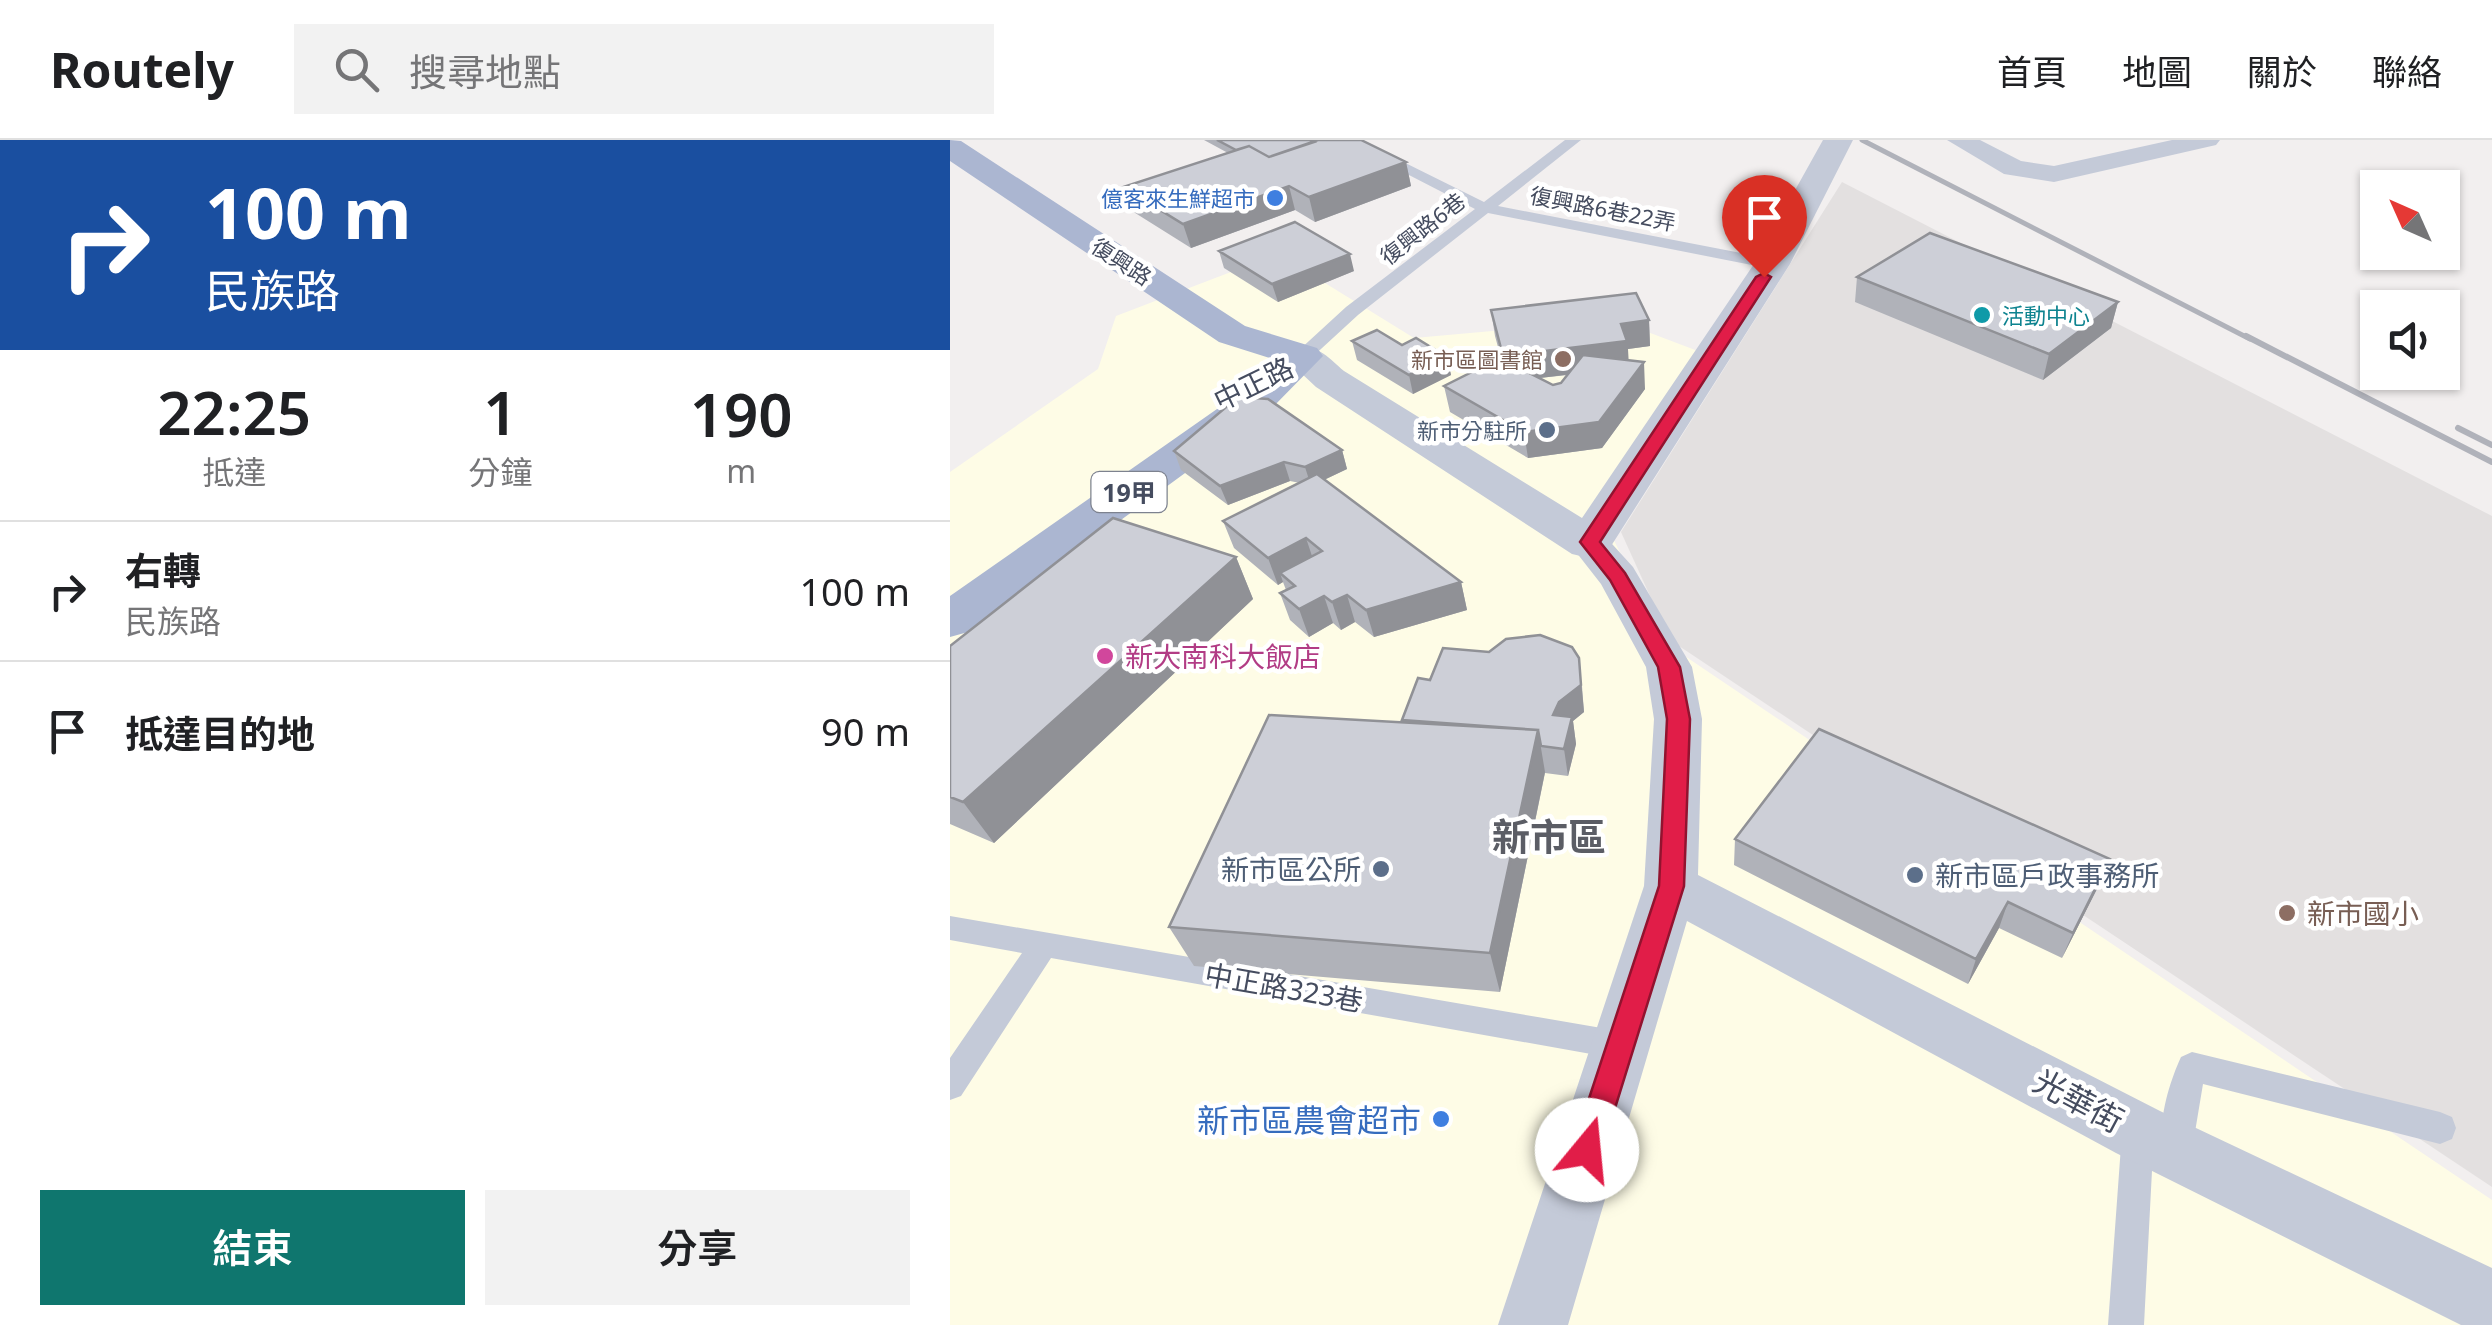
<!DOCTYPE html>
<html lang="zh-TW">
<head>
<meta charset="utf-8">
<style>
  body { margin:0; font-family:"Noto Sans","Noto Sans TC",sans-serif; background:#f2f2f2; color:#202124; height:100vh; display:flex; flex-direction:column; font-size:38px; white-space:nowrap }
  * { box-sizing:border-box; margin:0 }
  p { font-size:32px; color:#757577 }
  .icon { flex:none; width:55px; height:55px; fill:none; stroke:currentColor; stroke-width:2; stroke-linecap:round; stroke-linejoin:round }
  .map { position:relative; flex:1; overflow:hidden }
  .side { display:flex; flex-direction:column; background:#fff; width:950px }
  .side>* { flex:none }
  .guide { background:#1a4fa0; color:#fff; overflow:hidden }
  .needle { width:65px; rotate:315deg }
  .tools { position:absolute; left:1410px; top:30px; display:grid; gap:20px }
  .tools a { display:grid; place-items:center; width:100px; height:100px; border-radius:0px; background:#fff; box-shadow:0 2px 8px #0004; font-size:50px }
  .pin { position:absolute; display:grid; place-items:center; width:85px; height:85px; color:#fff; margin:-102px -42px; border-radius:50% 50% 50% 0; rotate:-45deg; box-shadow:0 0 10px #0007 }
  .pin .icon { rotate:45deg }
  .me { position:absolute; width:110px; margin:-55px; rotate:17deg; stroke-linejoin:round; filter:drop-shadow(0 0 8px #0008) }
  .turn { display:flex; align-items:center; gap:35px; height:210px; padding:0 40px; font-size:45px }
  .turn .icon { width:130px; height:130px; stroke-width:2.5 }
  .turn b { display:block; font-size:70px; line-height:85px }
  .eta { display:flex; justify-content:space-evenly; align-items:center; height:170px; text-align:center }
  .eta b { font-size:60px; font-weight:600; line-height:70px }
  .primary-button { display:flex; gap:20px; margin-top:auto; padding:20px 40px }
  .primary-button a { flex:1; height:115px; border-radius:0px; background:#0f766e; color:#fff; font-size:40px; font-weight:600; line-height:115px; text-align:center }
  .primary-button a+a { background:#f2f2f2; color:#202124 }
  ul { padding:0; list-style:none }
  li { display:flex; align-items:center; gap:30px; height:140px; padding:0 40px; border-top:2px solid #e0e0e0 }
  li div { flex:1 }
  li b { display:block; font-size:38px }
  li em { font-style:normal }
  header { display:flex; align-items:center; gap:60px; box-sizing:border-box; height:140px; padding:0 50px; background:#fff; border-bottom:2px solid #e0e0e0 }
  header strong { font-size:48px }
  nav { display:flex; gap:55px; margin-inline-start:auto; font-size:35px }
  .search { width:700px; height:90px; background:#f2f2f2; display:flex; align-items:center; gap:25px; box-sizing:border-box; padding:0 35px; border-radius:0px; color:#757577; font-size:38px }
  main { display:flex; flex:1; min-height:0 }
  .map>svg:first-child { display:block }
  .commercial { fill:#fefce6 }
  .education { fill:#e3e0e0 }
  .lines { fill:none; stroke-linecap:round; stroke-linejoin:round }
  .service { fill:#c4cad8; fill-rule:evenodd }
  .minor { fill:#c4cad8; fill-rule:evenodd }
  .tertiary { fill:#c4cad8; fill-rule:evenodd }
  .primary { fill:#abb6d1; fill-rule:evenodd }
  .rail-far1 { stroke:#b0b2ba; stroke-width:5 }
  .rail { stroke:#b0b2ba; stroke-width:6 }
  .wall { fill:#b0b2b9; fill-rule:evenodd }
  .shaded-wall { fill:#909196 }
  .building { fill:#cdcfd7; stroke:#909196; stroke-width:2.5 }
  .route { fill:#e11d48; stroke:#92132f; stroke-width:2.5 }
  .shop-dot { fill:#3f7fe0; stroke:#fff; stroke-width:4 }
  .culture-dot { fill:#0f9aa8; stroke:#fff; stroke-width:4 }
  .education-dot { fill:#8d6e63; stroke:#fff; stroke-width:4 }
  .service-dot { fill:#5c6f8a; stroke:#fff; stroke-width:4 }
  .hotel-dot { fill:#d1479c; stroke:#fff; stroke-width:4 }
  .labels { text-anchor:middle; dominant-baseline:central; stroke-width:9; stroke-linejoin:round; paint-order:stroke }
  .far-shop-label { font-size:22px; fill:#366cbe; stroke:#fff; text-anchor:end }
  .far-street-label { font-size:22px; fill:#454c5f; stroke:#fff }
  .far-culture-label { font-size:22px; fill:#0d838f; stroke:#fff; text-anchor:start }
  .far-education-label { font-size:22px; fill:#785e54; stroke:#fff; text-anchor:end }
  .far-service-label { font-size:22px; fill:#4e5e75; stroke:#fff; text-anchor:end }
  .shield { fill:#fff; stroke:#7d828f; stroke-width:2.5 }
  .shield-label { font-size:25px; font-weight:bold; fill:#454c5f }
  .street-label { font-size:28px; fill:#454c5f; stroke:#fff }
  .hotel-label { font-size:28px; fill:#b23c85; stroke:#fff; text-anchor:start }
  .service-label { font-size:28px; fill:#4e5e75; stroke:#fff; text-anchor:end }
  .education-label { font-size:28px; fill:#785e54; stroke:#fff; text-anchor:start }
  .near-street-label { font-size:32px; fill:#454c5f; stroke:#fff }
  .near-shop-label { font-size:32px; fill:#366cbe; stroke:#fff; text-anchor:end }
  .district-label { font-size:38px; font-weight:bold; fill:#5b5d65; stroke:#fff }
</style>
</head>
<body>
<header>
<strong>Routely</strong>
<div class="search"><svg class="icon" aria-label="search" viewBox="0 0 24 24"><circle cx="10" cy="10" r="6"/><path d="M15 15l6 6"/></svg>搜尋地點</div>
<nav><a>首頁</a><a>地圖</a><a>關於</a><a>聯絡</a></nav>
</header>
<main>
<section class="side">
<div class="guide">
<div class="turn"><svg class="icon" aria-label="right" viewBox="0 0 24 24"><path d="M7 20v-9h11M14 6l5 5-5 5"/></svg><div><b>100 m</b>民族路</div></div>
</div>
<div class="eta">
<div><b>22:25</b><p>抵達</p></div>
<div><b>1</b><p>分鐘</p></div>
<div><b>190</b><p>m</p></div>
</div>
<ul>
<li><svg class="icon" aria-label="right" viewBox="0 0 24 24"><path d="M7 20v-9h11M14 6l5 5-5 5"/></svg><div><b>右轉</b><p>民族路</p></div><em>100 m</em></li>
<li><svg class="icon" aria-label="arrive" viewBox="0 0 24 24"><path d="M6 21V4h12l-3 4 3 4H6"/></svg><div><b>抵達目的地</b></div><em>90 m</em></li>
</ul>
<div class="primary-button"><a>結束</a><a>分享</a></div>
</section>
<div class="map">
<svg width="1542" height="1185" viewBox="0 0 1542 1185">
  <rect width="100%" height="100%" fill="#f2efef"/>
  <!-- commercial -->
  <path class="commercial" d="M328 114 464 198 666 180 769 219 656 384 714 502 1542 1060V1185H0V332L148 229 166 176Z"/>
  <!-- education -->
  <path class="education" d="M892 42 1542 376V1047L720 500 671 392Z"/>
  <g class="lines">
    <!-- service -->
    <path class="service" d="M391 0H409L534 62 615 0H631L548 66 822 119 830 124 822 129 538 73 408 175 359 220H347V212L396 167 525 69Z
      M0 776 669 891 680 895 685 905 680 915 669 919 101 818 11 956 0 960V918L72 813 0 800Z
      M1242 912 1490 972 1502 977 1506 988 1502 999 1490 1004 1253 944 1240 1022 1228 1027 1216 1022C1204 993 1218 945 1231 917Z
      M1188 976 1200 981 1204 992 1194 1185H1158L1172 992 1176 981Z"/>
    <!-- minor -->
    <path class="minor" d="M997 0H1030L1071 21 1104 26 1222 0H1270L1266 5 1104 42 1054 34Z
      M639 390 653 394 683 427 742 527 752 579 748 735 1210 971 1542 1128V1185H1511L1166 1013 737 781 618 1185H548L694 746 704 579 696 527 651 444 619 403 625 394Z"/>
    <!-- tertiary -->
    <path class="tertiary" d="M873 0H903L840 124 656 414 639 418 622 414 366 247 333 216 339 208C364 201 376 215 394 231L632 378 804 124Z"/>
    <!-- primary -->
    <path class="primary" d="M0 0 11 1 295 186 367 208 373 216 317 273 18 492 0 497V456L287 255 326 220 269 202 0 21Z"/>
    <!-- rail-far1 -->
    <path class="rail-far1" d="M912 0 1300 199"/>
    <!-- rail -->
    <path class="rail" d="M1296 196 1542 322
      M1508 288 1542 305"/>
  </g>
  <!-- wall -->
  <path class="wall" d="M254 0H360L456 22 461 46 365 82 345 70 241 108 182 71 173 47 278 13Z
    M269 111 404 131 328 162 274 128Z
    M907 137 1168 162 1161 188 1093 240 905 162Z
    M541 170 699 180 700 206 678 209V220L695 249 652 308 578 318 500 272 494 246 551 218 545 196ZM618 235 611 243 603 245 589 238Z
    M402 201 452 205 497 217 501 235 463 254 407 220Z
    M392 310 397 329 374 340 511 442 517 470 424 497 405 482 391 490 383 483 359 497 340 480 330 453 336 450 333 442 328 445 284 408 273 381 350 343 340 341 278 365 231 330 224 311Z
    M286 417 303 459 44 703 0 684V506Z
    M539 512 632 546 634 572 623 581 626 604 618 636 595 633 550 852 244 826 219 787 453 583 452 580 480 540Z
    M785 699 1160 719 1149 745 1112 818 1049 788 1018 844 784 725Z"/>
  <!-- shaded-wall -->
  <path class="shaded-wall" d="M456 22 461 46 365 82 359 57Z
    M339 46 345 70 241 108 233 84Z
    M400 114 404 131 328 162 322 144Z
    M1168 162 1161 188 1093 240 1099 214Z
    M699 180 700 206 678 209 679 227 557 242 553 216 671 184Z
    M497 217 501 235 463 254 459 235Z
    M694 222 695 249 652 308 578 318 574 292Z
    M392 310 397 329 361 346 355 327Z
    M334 322 340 341 278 365 270 346Z
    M356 398 365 425 330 433 333 442 328 445 318 418Z
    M286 417 303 459 44 703 13 662Z
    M511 442 517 470 424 497 416 470Z
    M397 455 405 482 391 490 382 462Z
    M374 456 383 483 359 497 349 469Z
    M629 518 634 572 623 581 626 604 618 636 614 609 603 575Z
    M588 590 595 632 550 852 540 813Z
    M1160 719 1149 745 1112 818 1123 793Z
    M1058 762 1049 788 1018 844 1026 819Z"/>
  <!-- building -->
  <path class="building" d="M267 0H360L364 2 319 17 299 6 286 10Z
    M368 0H411L456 22 359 57 339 46 233 84 173 47 299 6 319 17Z
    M345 82 400 114 322 144 269 111Z
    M980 93 1168 162 1099 214 907 137Z
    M686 153 699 180 671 184 677 201 553 216 541 170Z
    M427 190 452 205 466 198 497 217 459 235 402 201Z
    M633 215 694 222 649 282 574 292 494 246 550 218 603 245 611 243Z
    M288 257 318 259 392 310 355 327 334 322 270 346 224 311Z
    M367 334 511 442 416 470 397 455 382 462 374 456 349 469 330 453 345 446 330 433 372 411 356 398 318 418 273 381Z
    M163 378 286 417 13 662 0 657V506Z
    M590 495 622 507 629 518 631 545 609 562 603 575 622 577 614 609 591 606 588 590 452 580 468 538 480 540 493 508 539 512 556 499Z
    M319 575 588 590 540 813 219 787Z
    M869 589 1160 719 1123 793 1058 762 1026 819 785 699Z"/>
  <!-- route -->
  <path class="route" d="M814 133 821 137 650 402 675 433 730 527 740 579 734 746 652 1010 648 1021 637 1025 626 1021 622 1010 709 746 717 579 708 527 660 440 630 402 806 137Z"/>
  <!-- markers -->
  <g class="shop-dot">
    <circle cx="325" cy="58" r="10"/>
    <circle cx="491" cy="979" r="10"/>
  </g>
  <circle class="culture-dot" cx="1032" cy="175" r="10"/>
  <g class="education-dot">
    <circle cx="613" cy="219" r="10"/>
    <circle cx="1337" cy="773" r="10"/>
  </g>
  <g class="service-dot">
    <circle cx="597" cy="290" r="10"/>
    <circle cx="431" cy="729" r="10"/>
    <circle cx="965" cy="735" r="10"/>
  </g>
  <circle class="hotel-dot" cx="155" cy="516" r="10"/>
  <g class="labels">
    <!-- far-shop labels -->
    <g class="far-shop-label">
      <text x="305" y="58">億客來生鮮超市</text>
    </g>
    <!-- far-street labels -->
    <g class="far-street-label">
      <text transform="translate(653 68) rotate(11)">復興路6巷22弄</text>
      <text transform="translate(472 88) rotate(-38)">復興路6巷</text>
      <text transform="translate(172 121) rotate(33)">復興路</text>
    </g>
    <!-- far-culture labels -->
    <g class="far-culture-label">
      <text x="1052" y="175">活動中心</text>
    </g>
    <!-- far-education labels -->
    <g class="far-education-label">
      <text x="593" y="219">新市區圖書館</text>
    </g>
    <!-- far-service labels -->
    <g class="far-service-label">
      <text x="577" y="290">新市分駐所</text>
    </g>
    <!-- shield labels -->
    <rect class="shield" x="141.5" y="332" width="75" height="40" rx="8"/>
    <g class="shield-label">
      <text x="179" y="352">19甲</text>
    </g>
    <!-- street labels -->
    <g class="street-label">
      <text transform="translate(303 243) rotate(-26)">中正路</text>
      <text transform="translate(334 847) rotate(10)">中正路323巷</text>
    </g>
    <!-- hotel labels -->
    <g class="hotel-label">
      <text x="175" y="516">新大南科大飯店</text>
    </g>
    <!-- service labels -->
    <g class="service-label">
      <text x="411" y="729">新市區公所</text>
      <text x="985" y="735" text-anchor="start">新市區戶政事務所</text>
    </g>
    <!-- education labels -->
    <g class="education-label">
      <text x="1357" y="773">新市國小</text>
    </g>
    <!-- near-street labels -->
    <g class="near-street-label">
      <text transform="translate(1129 960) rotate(28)">光華街</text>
    </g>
    <!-- near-shop labels -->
    <g class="near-shop-label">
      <text x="471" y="979">新市區農會超市</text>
    </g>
    <!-- district labels -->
    <g class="district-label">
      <text x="599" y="696">新市區</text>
    </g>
  </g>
</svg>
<div class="tools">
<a><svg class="needle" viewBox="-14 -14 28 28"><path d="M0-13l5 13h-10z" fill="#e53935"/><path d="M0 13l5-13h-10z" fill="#757577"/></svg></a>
<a><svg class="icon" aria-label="sound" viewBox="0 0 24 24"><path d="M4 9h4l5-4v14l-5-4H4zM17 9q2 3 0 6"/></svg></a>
</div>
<div class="pin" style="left:814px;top:137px;background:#d93025"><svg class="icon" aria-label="arrive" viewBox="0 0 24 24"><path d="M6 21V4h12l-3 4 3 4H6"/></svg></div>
<svg class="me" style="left:637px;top:1010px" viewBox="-20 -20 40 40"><circle r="19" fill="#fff"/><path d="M0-13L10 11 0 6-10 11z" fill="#e11d48"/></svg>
</div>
</main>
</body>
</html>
